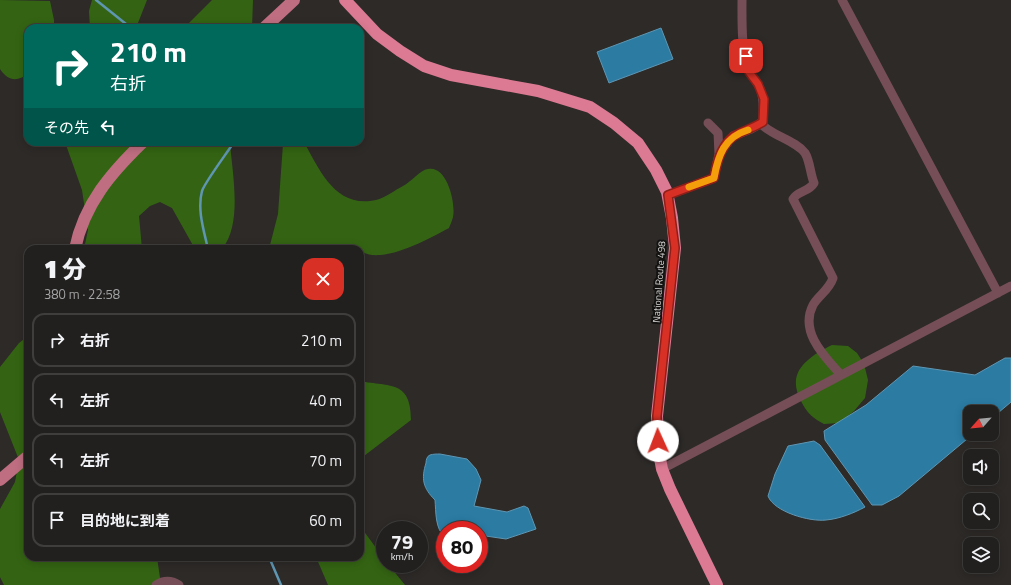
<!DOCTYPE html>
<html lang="ja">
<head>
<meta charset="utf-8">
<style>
  body { margin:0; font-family:"Titillium Web","Noto Sans JP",sans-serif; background:#2a2827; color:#f1f3f6; height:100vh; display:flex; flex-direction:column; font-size:15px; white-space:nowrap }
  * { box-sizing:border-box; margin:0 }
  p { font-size:13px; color:#a2a3a4 }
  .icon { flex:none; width:22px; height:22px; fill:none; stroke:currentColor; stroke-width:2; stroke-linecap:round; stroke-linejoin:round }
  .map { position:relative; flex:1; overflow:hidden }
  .sheet { position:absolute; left:24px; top:245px; width:340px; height:316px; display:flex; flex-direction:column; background:#22201e; border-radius:12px; box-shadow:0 2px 10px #0003,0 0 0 1px #3f3e3c }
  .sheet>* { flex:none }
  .hud { position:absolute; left:24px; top:24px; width:340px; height:122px; border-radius:12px; box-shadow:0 2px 10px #0003,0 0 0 1px #3f3e3c; background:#00695c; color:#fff; overflow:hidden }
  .needle { width:26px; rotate:243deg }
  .buttons { position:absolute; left:963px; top:405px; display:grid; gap:8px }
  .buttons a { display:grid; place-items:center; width:36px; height:36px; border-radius:8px; background:#22201e; box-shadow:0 2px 10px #0003,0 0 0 1px #3f3e3c; font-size:20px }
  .speed { position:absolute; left:376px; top:521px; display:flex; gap:8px; font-size:20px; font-weight:700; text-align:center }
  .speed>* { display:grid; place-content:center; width:52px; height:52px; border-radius:50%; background:#22201e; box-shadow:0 2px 10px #0003,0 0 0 1px #3f3e3c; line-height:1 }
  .speed small { font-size:10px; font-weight:400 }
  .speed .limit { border:6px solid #d22; background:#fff; color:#111 }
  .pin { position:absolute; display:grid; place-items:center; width:34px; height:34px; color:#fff; margin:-17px; border-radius:8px; box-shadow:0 2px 6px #0006 }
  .me { position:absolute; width:44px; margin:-22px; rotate:358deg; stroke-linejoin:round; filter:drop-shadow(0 0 3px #0008) }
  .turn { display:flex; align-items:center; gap:14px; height:84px; padding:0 20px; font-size:18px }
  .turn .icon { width:52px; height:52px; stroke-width:2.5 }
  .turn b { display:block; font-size:28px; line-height:34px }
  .then { display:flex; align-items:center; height:38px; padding:0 20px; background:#0003; gap:8px; font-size:15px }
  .round { display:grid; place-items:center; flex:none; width:42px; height:42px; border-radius:12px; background:#2a2827 }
  .overview { display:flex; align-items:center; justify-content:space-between; height:68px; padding:0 20px }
  h1 { font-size:24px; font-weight:800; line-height:30px }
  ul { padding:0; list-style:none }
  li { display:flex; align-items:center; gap:12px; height:54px; margin:0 8px 6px; padding:0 12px; border:2px solid #3f3e3c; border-radius:12px }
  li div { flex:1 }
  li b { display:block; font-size:15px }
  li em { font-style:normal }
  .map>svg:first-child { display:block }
  .forest { fill:#346413 }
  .water { fill:#2b7ba3; stroke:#5f96b2 }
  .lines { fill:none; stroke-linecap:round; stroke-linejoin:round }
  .stream { stroke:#5f96b2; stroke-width:2.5 }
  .minor { stroke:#764e57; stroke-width:9 }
  .major { stroke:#bf6e81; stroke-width:12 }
  .highway { stroke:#db7a92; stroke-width:12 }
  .route-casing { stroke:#8d1f18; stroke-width:10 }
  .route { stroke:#d93025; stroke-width:7 }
  .slow { stroke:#f59e0b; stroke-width:7 }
  .labels { text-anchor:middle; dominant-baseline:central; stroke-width:4; stroke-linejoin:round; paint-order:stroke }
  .street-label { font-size:10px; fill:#d8d6d4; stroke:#141312 }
</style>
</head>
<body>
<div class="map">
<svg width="1011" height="585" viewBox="0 0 1011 585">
  <rect width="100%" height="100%" fill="#2d2a28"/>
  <!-- forest -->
  <path class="forest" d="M0 0 50 1 54 20V28H28V74C17 82 8 81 0 69Z
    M92 0H147L136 28H90L89 11Z
    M212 0H253L252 28H184Z
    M65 142H230C232 172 243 224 222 249H195L172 208 160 202 150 206 139 216 142 249H84L88 230 82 190Z
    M285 142H304C320 171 336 209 376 200 385 198 395 190 403 186 411 182 420 170 428 169 447 165 456 203 453 217 452 221 450 225 449 228 428 239 396 257 372 255 368 255 364 252 360 252V249H269L278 214 283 144Z
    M28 336V557H157L161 585H4L0 577V509L15 482 19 460 0 412V367L19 343Z
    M832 345 848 346 857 353 864 364 868 380 865 398 854 411 839 423 824 424C814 419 807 413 802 403 785 373 806 358 832 345Z
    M360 381C390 387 411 380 411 420L360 459Z
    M360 526 385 560V564H388L405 585H328L316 557H360Z"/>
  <!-- water -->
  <path class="water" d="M661 28 673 59 609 83 597 52Z
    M1005 358H1011V402L992 418V412H970V434H973L899 496 882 505H872L825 440 824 431 866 405 913 366 975 375Z
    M814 441 820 445 865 507C854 513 839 519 826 520 810 522 774 512 768 496L775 474 788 446Z
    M440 454 467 459 476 469 481 480 474 506 507 512 524 506 528 508 536 529 506 539 479 535V530H445V537C435 529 436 512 435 500 423 488 421 479 426 463 426 460 427 456 430 455 433 454 437 454 440 454Z"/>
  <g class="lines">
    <!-- stream -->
    <path class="stream" d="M96 0 131 28
      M208 249C204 231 197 210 202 191 205 182 227 153 234 142
      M269 557 281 585"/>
    <!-- minor -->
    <path class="minor" d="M842 0 998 293
      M760 123C772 136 795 140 805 153 810 161 810 173 814 183 809 192 797 191 793 199L833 278C829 290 819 295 813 305 799 332 825 357 841 375
      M719 154 733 136 751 129 763 122C763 108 765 95 757 83 755 79 750 75 749 70 741 49 742 23 742 0
      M668 195 714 178 719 154 718 133 708 123
      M662 469 1011 286
      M156 585C164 580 171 580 179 585"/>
    <!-- major -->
    <path class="major" d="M264 28 294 0
      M75 249C84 204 111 173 143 142
      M0 480 28 456"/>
    <!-- highway -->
    <path class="highway" d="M345 0 377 34 400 51 424 66 451 75 538 91 590 107 614 123 638 143 656 170 667 192 672 218 675 248 657 416 659 453 662 469 670 489 717 585"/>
  </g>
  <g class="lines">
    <defs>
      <path id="route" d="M658 441 657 416 675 248 668 195 714 178C717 161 722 140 740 133 748 129 755 127 763 122L764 99 758 84 749 72 746 56"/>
    </defs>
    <!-- route casing -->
    <use href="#route" class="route-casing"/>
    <!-- route -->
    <use href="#route" class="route"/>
    <!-- slow -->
    <path class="slow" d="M689 187 714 178C718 156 724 137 748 130"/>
  </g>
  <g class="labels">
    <!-- street labels -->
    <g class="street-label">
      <text transform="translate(659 282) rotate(-86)">National Route 498</text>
    </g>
  </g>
</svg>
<div class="buttons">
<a><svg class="needle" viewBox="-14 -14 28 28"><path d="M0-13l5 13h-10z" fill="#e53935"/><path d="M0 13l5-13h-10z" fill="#a2a3a4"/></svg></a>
<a><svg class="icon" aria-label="sound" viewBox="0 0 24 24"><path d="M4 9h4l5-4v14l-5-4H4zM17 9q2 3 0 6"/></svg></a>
<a><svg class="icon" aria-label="search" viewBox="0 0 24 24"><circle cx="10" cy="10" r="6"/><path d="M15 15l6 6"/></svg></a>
<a><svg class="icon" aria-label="layers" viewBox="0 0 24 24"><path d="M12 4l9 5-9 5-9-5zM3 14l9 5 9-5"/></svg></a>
</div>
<div class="speed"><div>79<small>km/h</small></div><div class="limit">80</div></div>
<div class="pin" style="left:746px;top:56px;background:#d93025"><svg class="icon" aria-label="arrive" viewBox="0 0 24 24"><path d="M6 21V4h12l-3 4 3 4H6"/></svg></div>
<svg class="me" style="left:658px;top:441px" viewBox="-20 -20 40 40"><circle r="19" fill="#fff"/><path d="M0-13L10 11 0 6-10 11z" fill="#d93025"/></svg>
<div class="hud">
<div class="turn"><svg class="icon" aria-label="right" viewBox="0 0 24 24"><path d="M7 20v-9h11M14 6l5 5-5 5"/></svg><div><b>210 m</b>右折</div></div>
<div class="then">その先<svg class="icon" aria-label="left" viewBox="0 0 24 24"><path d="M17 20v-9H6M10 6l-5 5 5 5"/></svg></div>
</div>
<section class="sheet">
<div class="overview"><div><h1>1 分</h1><p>380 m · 22:58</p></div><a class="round" style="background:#d93025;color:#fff"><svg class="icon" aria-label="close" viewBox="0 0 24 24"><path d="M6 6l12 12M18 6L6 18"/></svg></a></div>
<ul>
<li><svg class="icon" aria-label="right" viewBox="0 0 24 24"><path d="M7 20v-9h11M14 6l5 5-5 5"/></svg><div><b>右折</b></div><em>210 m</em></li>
<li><svg class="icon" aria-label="left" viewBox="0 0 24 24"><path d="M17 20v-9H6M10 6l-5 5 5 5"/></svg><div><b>左折</b></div><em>40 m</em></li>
<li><svg class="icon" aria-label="left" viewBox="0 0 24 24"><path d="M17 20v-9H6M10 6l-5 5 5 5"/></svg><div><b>左折</b></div><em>70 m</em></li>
<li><svg class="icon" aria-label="arrive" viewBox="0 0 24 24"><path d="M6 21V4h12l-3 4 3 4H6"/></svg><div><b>目的地に到着</b></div><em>60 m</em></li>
</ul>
</section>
</div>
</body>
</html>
